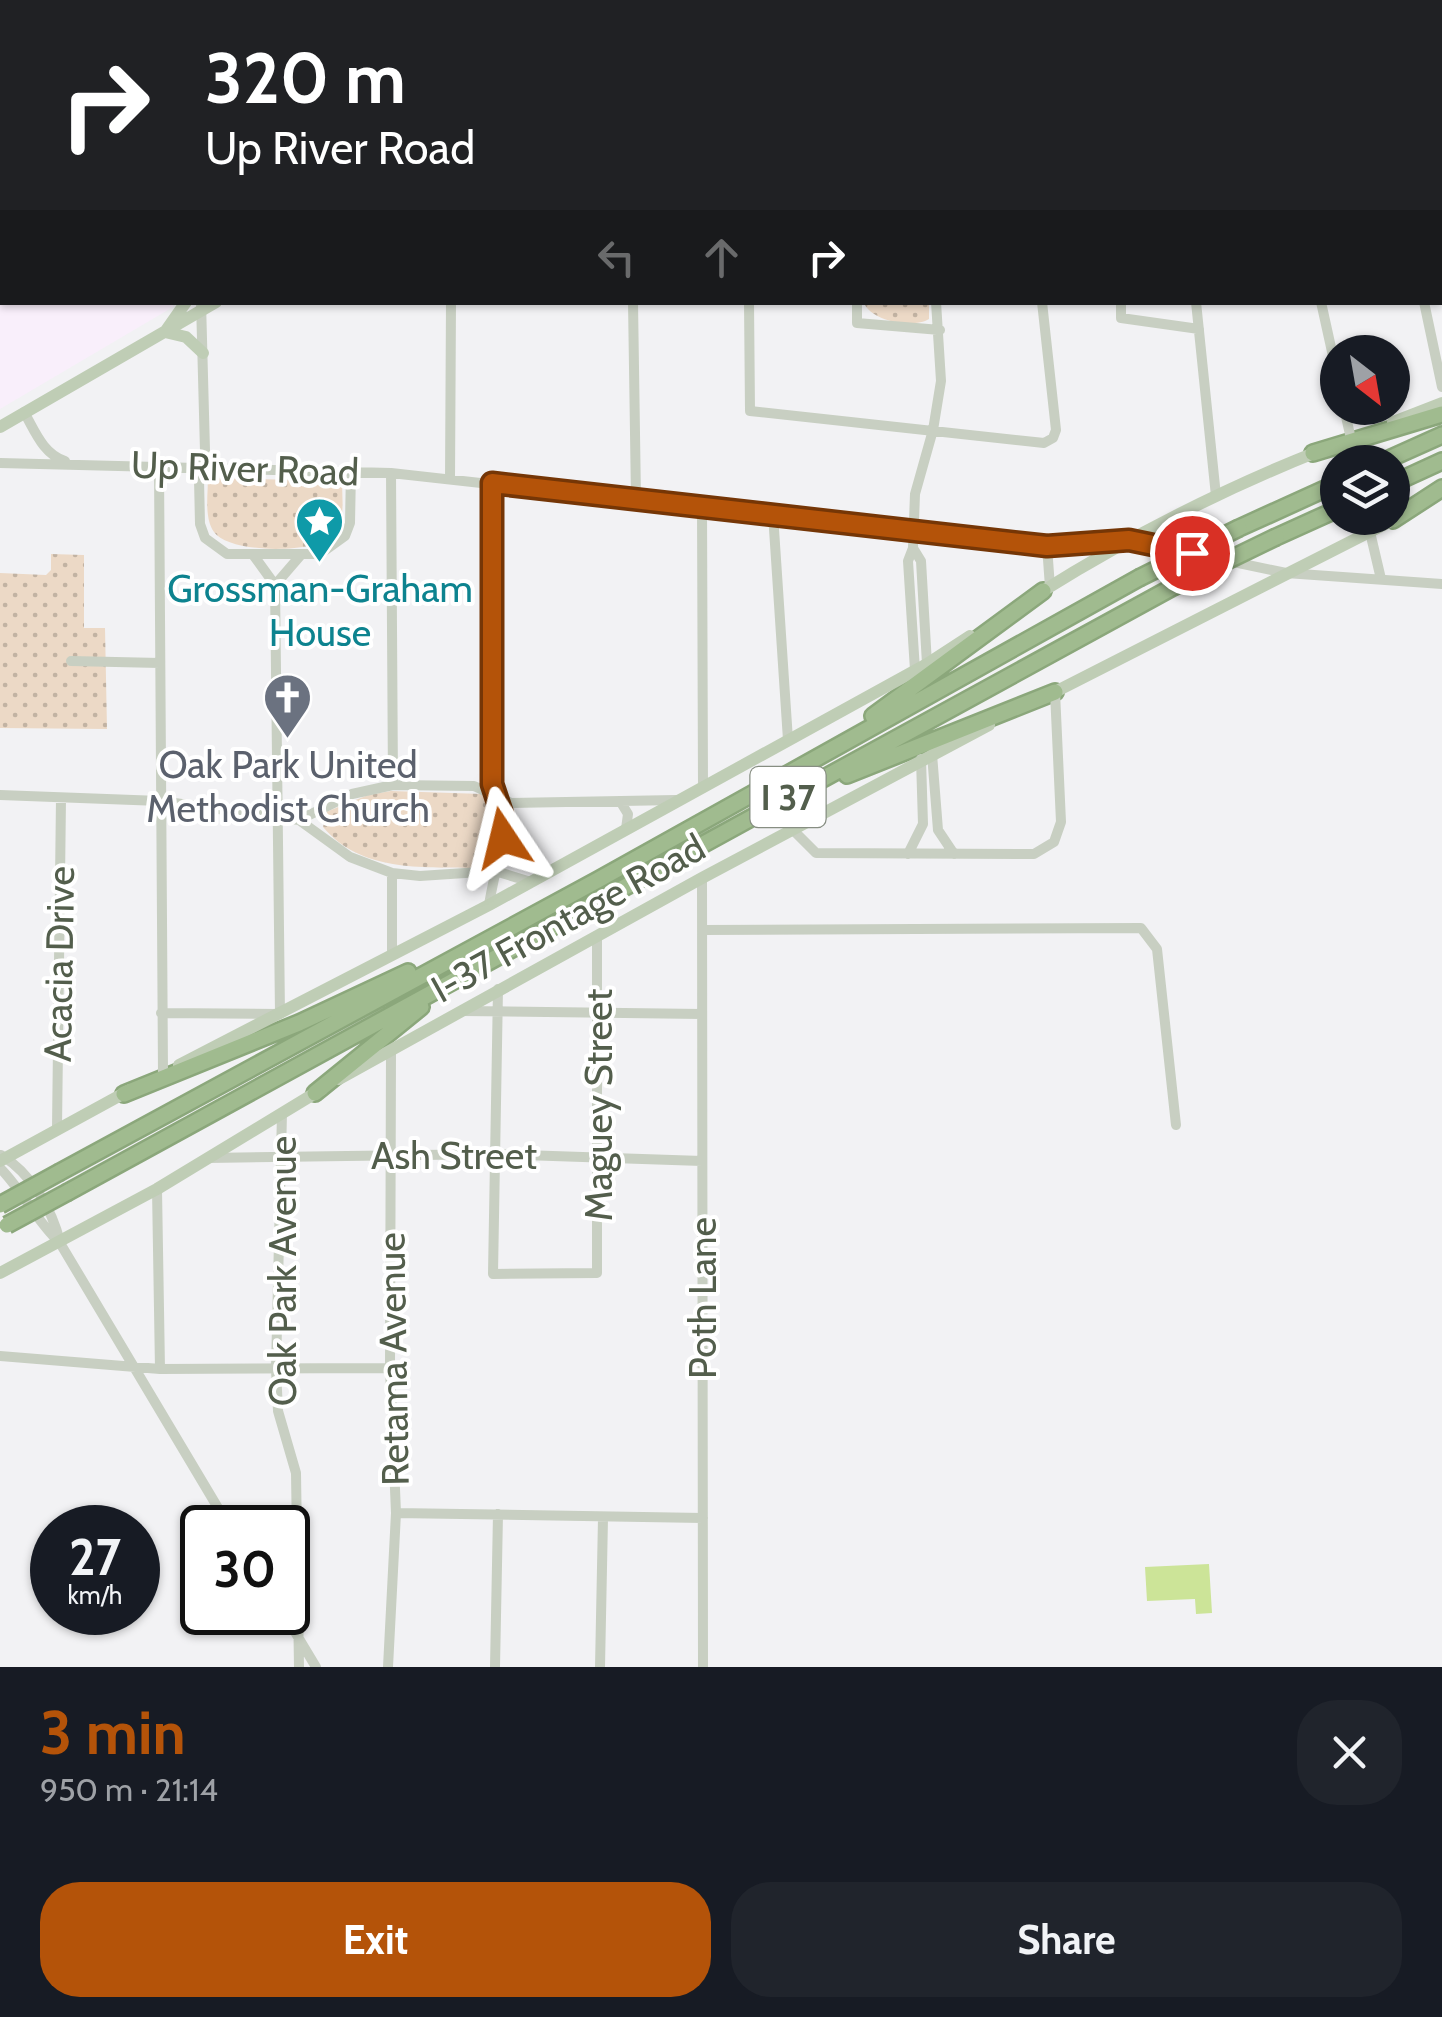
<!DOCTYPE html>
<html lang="en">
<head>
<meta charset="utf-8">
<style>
  body { margin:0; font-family:Cabin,sans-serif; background:#20242c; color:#f1f3f6; height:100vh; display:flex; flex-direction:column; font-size:38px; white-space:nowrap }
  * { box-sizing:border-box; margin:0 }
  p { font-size:32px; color:#9ea1a6 }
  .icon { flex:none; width:55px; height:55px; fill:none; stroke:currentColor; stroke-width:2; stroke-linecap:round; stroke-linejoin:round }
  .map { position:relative; height:1667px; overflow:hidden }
  .side { display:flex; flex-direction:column; background:#171b24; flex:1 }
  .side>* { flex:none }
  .top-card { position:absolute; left:0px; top:0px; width:1442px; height:305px; box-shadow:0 2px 8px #0004; background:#202124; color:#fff; overflow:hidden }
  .needle { width:65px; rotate:149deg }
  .buttons { position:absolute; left:1320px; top:335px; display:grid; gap:20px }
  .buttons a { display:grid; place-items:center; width:90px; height:90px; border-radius:50%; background:#171b24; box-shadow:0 2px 8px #0004; font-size:50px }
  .speed { position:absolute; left:30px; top:1505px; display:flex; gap:20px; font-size:50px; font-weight:700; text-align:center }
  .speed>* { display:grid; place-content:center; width:130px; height:130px; border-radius:50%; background:#171b24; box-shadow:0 2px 8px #0004; line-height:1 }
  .speed small { font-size:25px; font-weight:400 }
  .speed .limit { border:5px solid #111; border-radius:15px; background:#fff; color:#111 }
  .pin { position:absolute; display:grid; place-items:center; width:85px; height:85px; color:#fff; margin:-42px; border:5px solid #fff; border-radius:50%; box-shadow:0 2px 10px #0007 }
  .me { position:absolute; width:110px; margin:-55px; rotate:350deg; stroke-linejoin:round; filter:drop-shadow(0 0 8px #0008) }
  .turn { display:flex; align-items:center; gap:35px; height:210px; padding:0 40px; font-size:45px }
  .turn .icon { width:130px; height:130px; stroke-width:2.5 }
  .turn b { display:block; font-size:70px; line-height:85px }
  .lanes { display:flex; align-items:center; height:95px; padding:0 40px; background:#0003; justify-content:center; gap:50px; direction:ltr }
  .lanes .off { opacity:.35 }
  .round { display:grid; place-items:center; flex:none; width:105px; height:105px; border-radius:40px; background:#20242c }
  .head { display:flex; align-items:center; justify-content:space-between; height:170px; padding:0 40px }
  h1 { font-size:60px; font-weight:700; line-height:75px; color:#b45309 }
  .primary-button { display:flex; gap:20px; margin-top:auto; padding:20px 40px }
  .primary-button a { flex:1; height:115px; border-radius:40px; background:#b45309; color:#fff; font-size:40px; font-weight:700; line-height:115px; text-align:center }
  .primary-button a+a { background:#20242c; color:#f1f3f6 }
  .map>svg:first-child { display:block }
  .commercial { fill:#f9effb }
  .park { fill:url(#park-dots) }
  .water { fill:#cce498 }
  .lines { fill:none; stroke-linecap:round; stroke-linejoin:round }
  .highway-casing { stroke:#8ba77b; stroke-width:20 }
  .minor { stroke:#c8cfc2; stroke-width:10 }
  .major { stroke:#bfcdb5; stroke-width:12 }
  .highway { stroke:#a0bb8f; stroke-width:15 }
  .highway-bridge-casing { stroke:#8ba77b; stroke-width:20; stroke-linecap:butt }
  .highway-bridge { stroke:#a0bb8f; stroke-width:15 }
  .route-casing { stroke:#753606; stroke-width:25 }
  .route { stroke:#b45309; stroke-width:18 }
  .labels { text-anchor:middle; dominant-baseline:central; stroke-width:8; stroke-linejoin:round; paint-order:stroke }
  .shield { fill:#fff; stroke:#878e82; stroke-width:2.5 }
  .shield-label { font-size:35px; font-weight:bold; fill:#535e4c }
  .street-label { font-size:38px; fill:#535e4c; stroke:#fff }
  .culture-label { font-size:38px; fill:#0d838f; stroke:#fff }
  .worship-label { font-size:38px; fill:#5b616d; stroke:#fff }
</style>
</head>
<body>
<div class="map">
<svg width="1442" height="1667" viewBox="0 0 1442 1667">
  <defs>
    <pattern id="park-dots" width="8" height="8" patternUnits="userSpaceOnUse" patternTransform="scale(2.5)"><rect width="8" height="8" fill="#ecd9c6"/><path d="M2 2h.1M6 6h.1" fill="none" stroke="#c2b3a3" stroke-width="1.8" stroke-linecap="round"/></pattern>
  </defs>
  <rect width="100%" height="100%" fill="#f2f2f4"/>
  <!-- commercial -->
  <path class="commercial" d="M0 288 2 302H173V307L0 409Z"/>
  <!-- park -->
  <path class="park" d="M864 303H929V319C913 329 871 321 864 303Z
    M208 478 342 481C342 500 346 520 333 535 317 554 229 554 214 532 204 518 208 494 208 478Z
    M51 554 84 555V628H105L107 729 0 728V573L46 575 51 570Z
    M391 791 483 794C505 811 505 862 473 868 421 867 361 872 323 827L326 812 368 795Z"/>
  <!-- water -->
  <path class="water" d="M1209 1564 1212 1613 1196 1614 1195 1599 1147 1601 1145 1567Z"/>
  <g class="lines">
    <defs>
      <path id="highway" d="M1313 453 1442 414
        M1382 462 1442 435
        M1392 484 1442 461
        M1393 520 1442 488
        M1239 528 1338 483
        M1276 537 1338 509
        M873 716 1043 591
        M847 775 1055 692
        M315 1093 421 1007
        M124 1094 299 1023 408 972
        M60 1172 598 880 1139 578
        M68 1192 1173 587"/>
    </defs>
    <!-- highway casing -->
    <use href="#highway" class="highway-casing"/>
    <!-- minor -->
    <path class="minor" d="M48 0V2
      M150 0V2
      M451 0V2
      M555 0V2
      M880 0 881 2
      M1165 0V2
      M254 2V0
      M654 2V0
      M0 95 2 93
      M0 217 2 216
      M201 302 205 451 199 479 200 524 205 538 227 554H320L345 536 350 523 351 471
      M633 302 636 499
      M749 302 750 411 1044 443 1053 438 1056 430 1042 302
      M857 302V323L940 330
      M1121 302V318L1199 329
      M1196 302 1216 496
      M1321 302 1338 379
      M1424 302 1442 387
      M1344 408 1351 439
      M24 412C35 431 43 454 65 461
      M0 463 391 473 1047 546 1129 540 1286 573 1442 584
      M159 466 163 1073
      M391 473 393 785
      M450 479 451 302
      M702 506 703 787
      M773 514 788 740
      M1370 532 1381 579
      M1047 546 1050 587
      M913 548 921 561 927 664
      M254 556 275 585
      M71 661 160 663
      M915 670 908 561 913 548 915 494 933 430 941 381 936 302
      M932 754 938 830 954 854
      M0 795 160 801 299 820 350 857 392 873 420 876 495 871 531 882
      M620 801 628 814 626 829
      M299 820 352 794 393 785 474 786 511 803 676 800
      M792 829 816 853 1034 854 1054 842 1061 822 1055 692
      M908 854 923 824 921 759
      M392 873V953
      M702 878 703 1667
      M489 905C497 855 511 834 491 783L492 483
      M702 930 1141 928 1157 949 1176 1125
      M498 989 493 1274 597 1273V936
      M462 1011 702 1014
      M161 1013 280 1014 275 585 300 556
      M282 1113 276 1369 278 1411 296 1473 299 1667
      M57 1129 61 798
      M1 1155C31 1173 52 1209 60 1242
      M208 1158 495 1154 702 1161
      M0 1168C23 1191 36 1221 60 1243L230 1528
      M157 1189 160 1369
      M0 1356 160 1369 390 1368
      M396 1513 703 1518
      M283 1612 316 1667
      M388 1667 396 1513 390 1368 391 1050
      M495 1667 498 1514
      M600 1667 603 1518"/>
    <!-- major -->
    <path class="major" d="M741 2 746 0
      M186 302 165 332 186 337 203 353
      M1393 422 1442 403
      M0 427 216 302
      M1038 594C1127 538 1221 490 1319 451
      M1047 696 1399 517
      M179 1065 489 905 927 664 970 636
      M339 1079 702 878 989 725
      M0 1161 130 1090
      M0 1273 157 1189 322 1089"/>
    <!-- highway -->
    <use href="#highway" class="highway"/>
    <defs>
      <path id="highway-bridge" d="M1139 578 1239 528
        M1173 587 1276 537
        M0 1205 60 1172
        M7 1225 68 1192"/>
    </defs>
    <!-- highway-bridge casing -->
    <use href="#highway-bridge" class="highway-bridge-casing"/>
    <!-- highway-bridge -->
    <use href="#highway-bridge" class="highway-bridge"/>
  </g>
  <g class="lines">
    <defs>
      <path id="route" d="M503 838 502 814 492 784V483L1047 546 1129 540 1192 553"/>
    </defs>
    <!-- route casing -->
    <use href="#route" class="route-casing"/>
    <!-- route -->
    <use href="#route" class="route"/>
  </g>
  <!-- icons -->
  <defs>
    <symbol id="sight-pin" viewBox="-11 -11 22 30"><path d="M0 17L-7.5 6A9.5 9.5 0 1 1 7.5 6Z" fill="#0f9aa8" stroke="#fff"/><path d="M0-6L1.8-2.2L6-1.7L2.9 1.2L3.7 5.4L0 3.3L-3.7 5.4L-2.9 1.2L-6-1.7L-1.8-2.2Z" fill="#fff"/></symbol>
    <symbol id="church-pin" viewBox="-11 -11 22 30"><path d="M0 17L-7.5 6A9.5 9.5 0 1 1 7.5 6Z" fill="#6b7280" stroke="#fff"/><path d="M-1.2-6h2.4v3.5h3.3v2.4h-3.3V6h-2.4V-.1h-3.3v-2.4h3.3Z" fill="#fff"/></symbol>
  </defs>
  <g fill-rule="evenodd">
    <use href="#sight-pin" x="292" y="494" width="55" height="75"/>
    <use href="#church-pin" x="260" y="670" width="55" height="75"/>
  </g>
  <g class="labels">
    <!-- shield labels -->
    <rect class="shield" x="750.5" y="767" width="75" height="60" rx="8"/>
    <g class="shield-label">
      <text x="788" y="797">I 37</text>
    </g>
    <!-- street labels -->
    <g class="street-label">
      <text transform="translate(245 468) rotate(2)">Up River Road</text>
      <text transform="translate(568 918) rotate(-29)">I-37 Frontage Road</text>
      <text transform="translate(59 964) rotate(-89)">Acacia Drive</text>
      <text transform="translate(598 1105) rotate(-90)">Maguey Street</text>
      <text x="454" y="1155">Ash Street</text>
      <text transform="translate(282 1271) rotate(-90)">Oak Park Avenue</text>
      <text transform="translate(702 1298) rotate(-90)">Poth Lane</text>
      <text transform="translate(393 1359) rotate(-91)">Retama Avenue</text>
    </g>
    <!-- culture labels -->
    <g class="culture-label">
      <text x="320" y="588">Grossman-Graham<tspan x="320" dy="44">House</tspan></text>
    </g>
    <!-- worship labels -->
    <g class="worship-label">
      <text x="288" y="764">Oak Park United<tspan x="288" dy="44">Methodist Church</tspan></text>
    </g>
  </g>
</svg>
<div class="buttons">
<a><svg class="needle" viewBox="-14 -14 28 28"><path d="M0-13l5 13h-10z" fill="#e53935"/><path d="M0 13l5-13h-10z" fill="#9ea1a6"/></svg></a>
<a><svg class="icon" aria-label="layers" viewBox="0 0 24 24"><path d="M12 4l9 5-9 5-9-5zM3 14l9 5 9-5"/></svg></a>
</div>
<div class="speed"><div>27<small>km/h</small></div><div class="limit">30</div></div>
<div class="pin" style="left:1192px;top:553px;background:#d93025"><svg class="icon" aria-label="arrive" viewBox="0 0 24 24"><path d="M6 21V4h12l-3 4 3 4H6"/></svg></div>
<svg class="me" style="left:503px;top:838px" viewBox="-20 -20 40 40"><path d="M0-17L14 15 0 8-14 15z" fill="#b45309" stroke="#fff" stroke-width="4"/></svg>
<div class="top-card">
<div class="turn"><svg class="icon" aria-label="right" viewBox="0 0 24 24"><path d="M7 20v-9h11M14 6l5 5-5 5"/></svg><div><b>320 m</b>Up River Road</div></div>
<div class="lanes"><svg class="icon off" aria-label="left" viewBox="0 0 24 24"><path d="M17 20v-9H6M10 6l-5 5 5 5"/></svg><svg class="icon off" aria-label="ahead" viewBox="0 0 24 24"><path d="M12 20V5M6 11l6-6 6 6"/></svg><svg class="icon" aria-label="right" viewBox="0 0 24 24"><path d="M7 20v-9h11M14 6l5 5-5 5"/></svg></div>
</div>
</div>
<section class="side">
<div class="head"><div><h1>3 min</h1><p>950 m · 21:14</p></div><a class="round"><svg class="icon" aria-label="close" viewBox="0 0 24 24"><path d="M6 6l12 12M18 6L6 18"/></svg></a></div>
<div class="primary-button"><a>Exit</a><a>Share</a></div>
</section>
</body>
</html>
